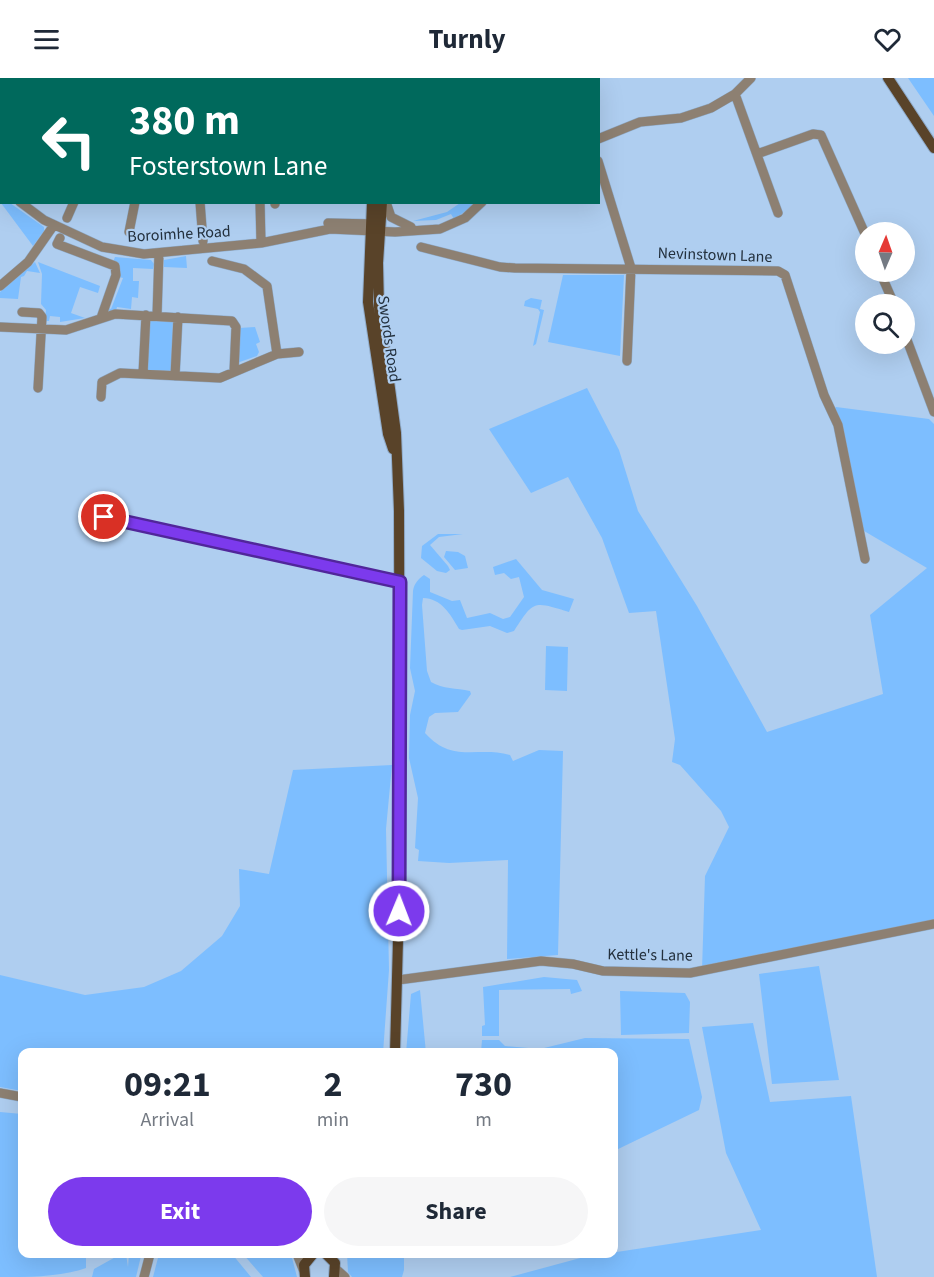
<!DOCTYPE html>
<html lang="en">
<head>
<meta charset="utf-8">
<style>
  body { margin:0; font-family:"Source Sans 3",sans-serif; background:#f6f6f7; color:#1f2937; height:100vh; display:flex; flex-direction:column; font-size:22px; white-space:nowrap }
  * { box-sizing:border-box; margin:0 }
  p { font-size:20px; color:#747a83 }
  .icon { flex:none; width:33px; height:33px; fill:none; stroke:currentColor; stroke-width:2; stroke-linecap:round; stroke-linejoin:round }
  .map { position:relative; flex:1; overflow:hidden }
  .side { position:absolute; left:18px; top:970px; width:600px; height:210px; display:flex; flex-direction:column; background:#fff; border-radius:12px; box-shadow:0 6px 24px #0002 }
  .side>* { flex:none }
  .top-card { position:absolute; left:0px; top:0px; width:600px; height:126px; box-shadow:0 6px 24px #0002; background:#00695c; color:#fff; overflow:hidden }
  .needle { width:39px; rotate:2deg }
  .buttons { position:absolute; left:855px; top:144px; display:grid; gap:12px }
  .buttons a { display:grid; place-items:center; width:60px; height:60px; border-radius:50%; background:#fff; box-shadow:0 6px 24px #0002; font-size:30px }
  .pin { position:absolute; display:grid; place-items:center; width:51px; height:51px; color:#fff; margin:-26px; border:3px solid #fff; border-radius:50%; box-shadow:0 2px 6px #0007 }
  .me { position:absolute; width:66px; margin:-33px; rotate:1deg; stroke-linejoin:round; filter:drop-shadow(0 0 4px #0008) }
  .turn { display:flex; align-items:center; gap:21px; height:126px; padding:0 30px; font-size:27px }
  .turn .icon { width:78px; height:78px; stroke-width:2.5 }
  .turn b { display:block; font-size:42px; line-height:51px }
  .eta { display:flex; justify-content:space-evenly; align-items:center; height:102px; text-align:center }
  .eta b { font-size:36px; font-weight:700; line-height:42px }
  .cta { display:flex; gap:12px; margin-top:auto; padding:12px 30px }
  .cta a { flex:1; height:69px; border-radius:36px; background:#7c3aed; color:#fff; font-size:24px; font-weight:700; line-height:69px; text-align:center }
  .cta a+a { background:#f6f6f7; color:#1f2937 }
  header { display:flex; justify-content:space-between; align-items:center; height:78px; padding:0 30px; background:#fff; font-size:27px; font-weight:700 }
  .map>svg:first-child { display:block }
  .green { fill:#7dbeff }
  .lines { fill:none; stroke-linecap:round; stroke-linejoin:round }
  .minor-casing { stroke:#90abc9; stroke-width:10 }
  .major-casing { stroke:#90abc9; stroke-width:12 }
  .minor { stroke:#8d8072; stroke-width:9 }
  .major { stroke:#594329; stroke-width:10 }
  .route-casing { stroke:#51269a; stroke-width:15 }
  .route { stroke:#7c3aed; stroke-width:10 }
  .labels { text-anchor:middle; dominant-baseline:central; stroke-width:4.5; stroke-linejoin:round; paint-order:stroke }
  .street-label { font-size:16px; fill:#23303d; stroke:#afcef0 }
</style>
</head>
<body>
<header><svg class="icon" aria-label="menu" viewBox="0 0 24 24"><path d="M4 6h16M4 12h16M4 18h16"/></svg>Turnly<svg class="icon" aria-label="heart" viewBox="0 0 24 24"><path d="M12 20l-8-8c-3-5 5-10 8-4 3-6 11-1 8 4z"/></svg></header>
<div class="map">
<svg width="934" height="1199" viewBox="0 0 934 1199">
  <rect width="100%" height="100%" fill="#afcef0"/>
  <!-- green -->
  <path class="green" d="M908 0H934V38Z
    M1 125H10L44 149V153L33 168Z
    M460 125H477L454 141 451 136 436 142 413 143 447 134Z
    M186 178 187 190 164 189V182Z
    M115 179 151 182 154 186 153 191 133 190V203H139L138 220 132 219 131 231 117 229 116 233 110 234 108 230 111 231 123 200 119 199 113 184Z
    M35 184 40 195 27 193 24 198 21 199 18 221 0 220V214Z
    M38 184 100 208 98 215 80 209 71 235 85 240 60 244V239L50 238 49 243H45L46 232 41 226 42 196Z
    M563 197H624L620 278 548 264Z
    M531 220 542 222 540 231 544 232 536 266 533 268 540 234 538 231 524 228 525 223Z
    M149 242 173 243 171 293 151 294 147 291Z
    M255 249 260 264 256 266 259 274 257 278 237 285 239 250Z
    M587 310 619 372 638 433 697 528 767 654 883 616 870 537 927 490 859 450 833 332 836 329 929 341 934 346V844L702 892 705 798 729 749 721 733 680 687 672 684 675 661 656 533 629 535 602 460 568 399 531 415 489 351Z
    M438 456H463L439 459 430 467 448 488 450 492 446 495 437 493 421 480 422 468Z
    M446 473 458 474 465 478 468 490 455 492 444 479Z
    M516 481 542 512 574 521 569 534C533 523 534 522 514 553L507 555 490 548 462 552 459 551C451 537 441 520 423 520L422 527 427 593 431 604C443 611 456 610 470 613L471 616 458 634 435 635 429 639 425 655C453 686 477 668 510 677L513 683 539 672 563 673 558 877 507 881 508 782 449 785 418 783 419 772 415 770 418 720 409 680 410 637 415 613 410 590 413 513C414 506 418 501 424 497L430 501V514L452 523 460 522 467 540 490 535 503 541 510 539 524 519 519 499 511 501 504 495 495 497 493 489Z
    M546 568 568 569 567 613 545 612Z
    M392 687 386 751 389 892 383 975H22V1013L0 1009V897L85 917 144 909 181 893 222 858 240 828 239 791 269 796 293 692Z
    M819 888 839 1002 772 1006 759 896Z
    M544 899 577 902 582 913 571 916 570 911 499 912V958H482V948L485 947 483 909Z
    M420 912 426 975H406L411 916Z
    M620 913 685 915 690 924 689 955 621 957Z
    M753 945 770 1024 851 1018 877 1199H510L584 1179 761 1152 726 1075 702 949Z
    M585 960 689 961 702 1019 699 1032 614 1073V975L481 974 482 962H499L505 968 540 971Z
    M0 1034 22 1036V1176H86V1190C61 1199 28 1199 0 1199Z
    M121 1176H126L128 1189 129 1176 141 1178 136 1199H92L94 1191Z
    M159 1176H232L251 1199H153Z
    M243 1176H291L297 1199H263Z
    M347 1176H404V1192L402 1199H352L348 1194Z"/>
  <g class="lines">
    <defs>
      <path id="minor" d="M7 2 8 0
        M252 2V0
        M0 9 2 8
        M735 16 778 135
        M598 61 640 44 681 40 711 30 735 16 751 0
        M757 76 813 56 821 57 866 158
        M598 83 631 190 627 283
        M0 104 2 106
        M20 124 44 142 102 169 144 176 261 165 330 151 395 154 440 151 465 140 482 124
        M200 124 203 163
        M260 124 261 165
        M275 124V126
        M386 124 391 139 411 149
        M67 140 74 124
        M328 145 377 146
        M129 154 135 124
        M60 160 57 166 115 188 116 197 101 240
        M421 169 500 189 515 190 778 193 785 197 824 317 838 347 865 481
        M212 183 244 191 267 208 277 276
        M880 194 894 226
        M0 208 28 184 54 147
        M22 234 39 235 42 239 38 310
        M157 238 159 175
        M0 249 66 252 115 236 232 243 236 249 234 294
        M904 254 934 334
        M143 296 146 237
        M175 298 178 239
        M101 319 102 304 120 295 220 300 277 276 299 274
        M104 439 400 504
        M398 902 541 883 573 886 603 893 690 895 934 846
        M0 1015 22 1019
        M297 1176 303 1191
        M336 1191 345 1199
        M144 1199 150 1176"/>
      <path id="major" d="M888 0 934 70
        M384 2V0
        M393 2V0
        M372 124 368 224 388 356 393 371
        M382 124 378 185 379 229 396 355 399 433 400 787 395 975
        M326 1176 335 1185 334 1199
        M305 1199 304 1187 313 1176"/>
    </defs>
    <!-- minor casing -->
    <use href="#minor" class="minor-casing"/>
    <!-- major casing -->
    <use href="#major" class="major-casing"/>
    <!-- minor -->
    <use href="#minor" class="minor"/>
    <!-- major -->
    <use href="#major" class="major"/>
  </g>
  <g class="lines">
    <defs>
      <path id="route" d="M104 439 400 504 399 833"/>
    </defs>
    <!-- route casing -->
    <use href="#route" class="route-casing"/>
    <!-- route -->
    <use href="#route" class="route"/>
  </g>
  <g class="labels">
    <!-- street labels -->
    <g class="street-label">
      <text transform="translate(179 156) rotate(-3)">Boroimhe Road</text>
      <text transform="translate(715 177) rotate(2)">Nevinstown Lane</text>
      <text transform="translate(389 261) rotate(82)">Swords Road</text>
      <text transform="translate(650 877) rotate(1)">Kettle's Lane</text>
    </g>
  </g>
</svg>
<div class="buttons">
<a><svg class="needle" viewBox="-14 -14 28 28"><path d="M0-13l5 13h-10z" fill="#e53935"/><path d="M0 13l5-13h-10z" fill="#747a83"/></svg></a>
<a><svg class="icon" aria-label="search" viewBox="0 0 24 24"><circle cx="10" cy="10" r="6"/><path d="M15 15l6 6"/></svg></a>
</div>
<div class="pin" style="left:104px;top:439px;background:#d93025"><svg class="icon" aria-label="arrive" viewBox="0 0 24 24"><path d="M6 21V4h12l-3 4 3 4H6"/></svg></div>
<svg class="me" style="left:399px;top:833px" viewBox="-20 -20 40 40"><circle r="17" fill="#7c3aed" stroke="#fff" stroke-width="3"/><path d="M0-11L8 9 0 5-8 9z" fill="#fff"/></svg>
<div class="top-card">
<div class="turn"><svg class="icon" aria-label="left" viewBox="0 0 24 24"><path d="M17 20v-9H6M10 6l-5 5 5 5"/></svg><div><b>380 m</b>Fosterstown Lane</div></div>
</div>
<section class="side">
<div class="eta">
<div><b>09:21</b><p>Arrival</p></div>
<div><b>2</b><p>min</p></div>
<div><b>730</b><p>m</p></div>
</div>
<div class="cta"><a>Exit</a><a>Share</a></div>
</section>
</div>
</body>
</html>
